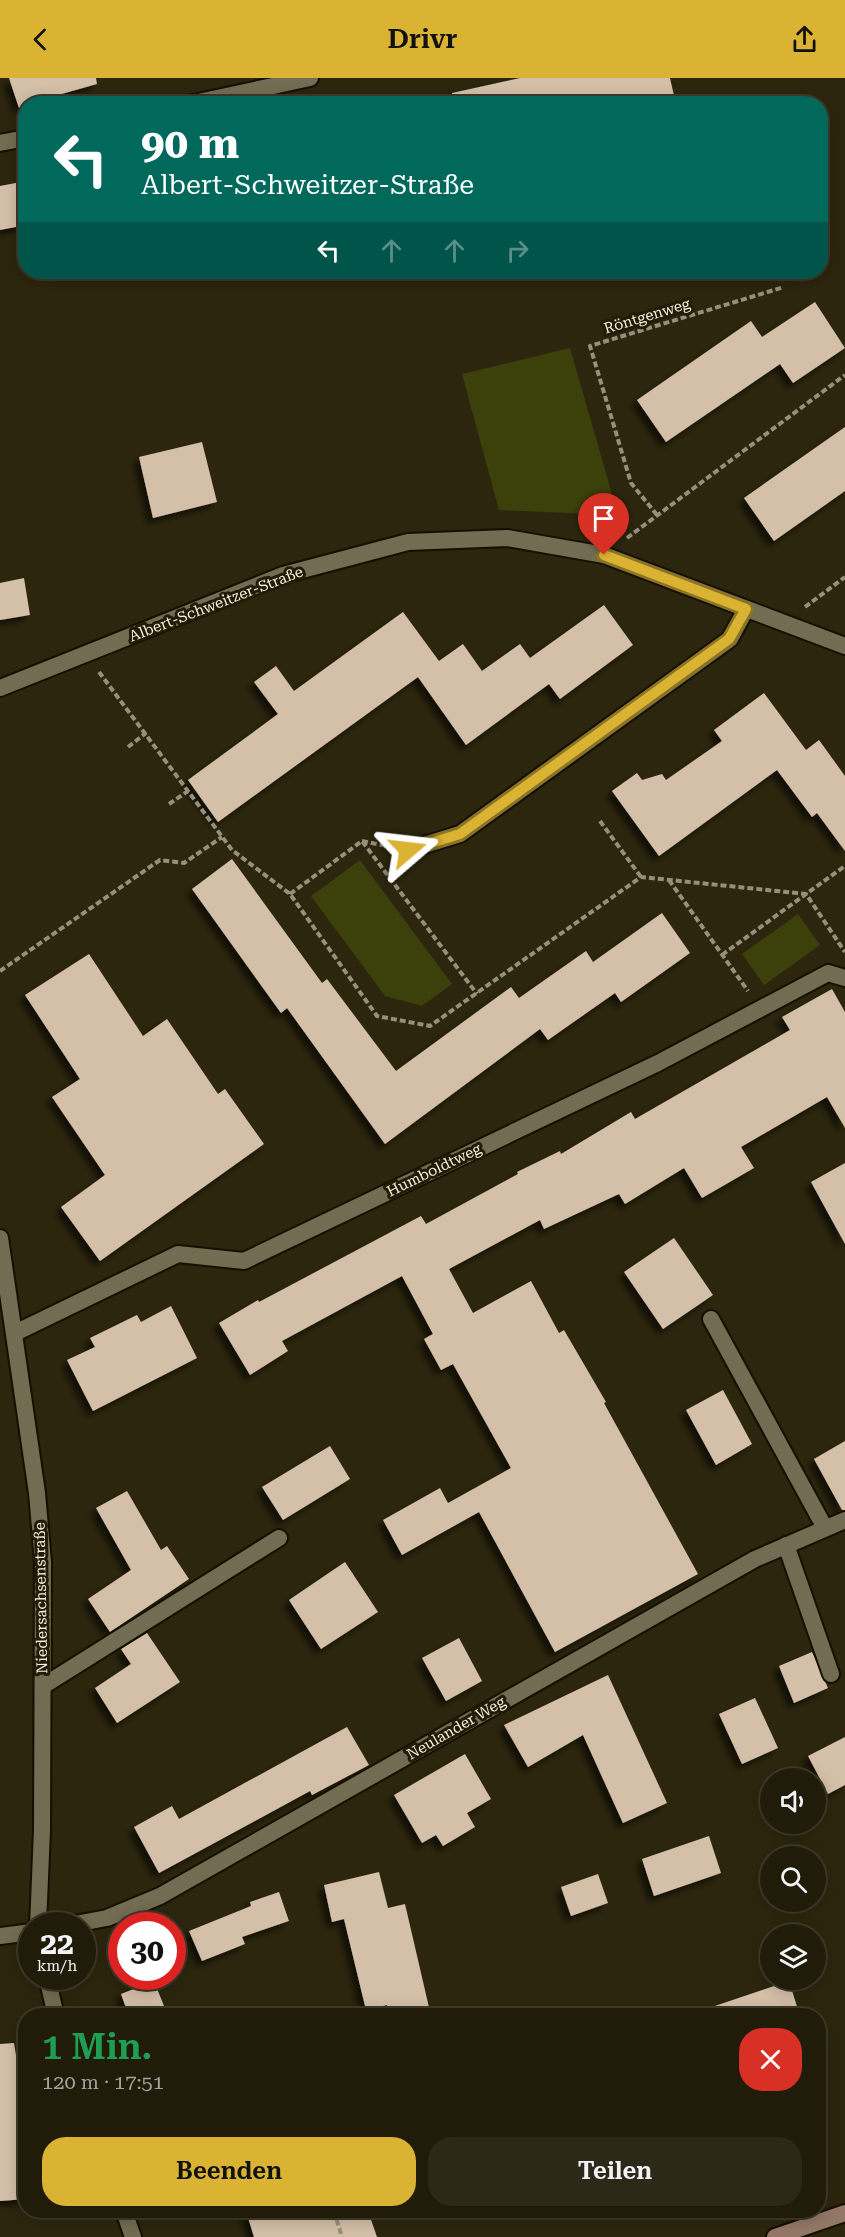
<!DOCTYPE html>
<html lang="de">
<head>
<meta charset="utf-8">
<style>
  body { margin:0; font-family:"Roboto Serif",serif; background:#2d2918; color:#f1f3f6; height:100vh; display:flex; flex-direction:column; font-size:22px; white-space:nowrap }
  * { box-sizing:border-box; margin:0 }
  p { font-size:20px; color:#a2a19c }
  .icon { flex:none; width:33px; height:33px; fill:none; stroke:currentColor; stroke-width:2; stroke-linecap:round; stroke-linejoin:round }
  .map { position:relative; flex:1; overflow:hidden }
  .panel { position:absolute; left:18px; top:1930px; width:808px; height:210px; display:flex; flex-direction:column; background:#211c0a; border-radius:24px; box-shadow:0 3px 15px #0003,0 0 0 2px #3e3a2b }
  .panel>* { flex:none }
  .guide { position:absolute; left:18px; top:18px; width:810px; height:183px; border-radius:24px; box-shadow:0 3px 15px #0003,0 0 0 2px #3e3a2b; background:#00695c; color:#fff; overflow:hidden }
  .buttons { position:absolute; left:760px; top:1690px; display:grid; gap:12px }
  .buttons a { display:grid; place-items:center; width:66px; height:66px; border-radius:50%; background:#211c0a; box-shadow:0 3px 15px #0003,0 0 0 2px #3e3a2b; font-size:30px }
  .speed { position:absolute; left:18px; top:1834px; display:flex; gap:12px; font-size:30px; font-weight:700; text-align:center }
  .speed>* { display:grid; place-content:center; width:78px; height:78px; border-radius:50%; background:#211c0a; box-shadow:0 3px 15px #0003,0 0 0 2px #3e3a2b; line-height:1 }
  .speed small { font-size:15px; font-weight:400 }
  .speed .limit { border:9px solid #d22; background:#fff; color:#111 }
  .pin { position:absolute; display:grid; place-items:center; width:51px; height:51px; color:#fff; margin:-62px -26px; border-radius:50% 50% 50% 0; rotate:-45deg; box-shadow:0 0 6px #0007 }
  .pin .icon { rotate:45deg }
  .me { position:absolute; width:66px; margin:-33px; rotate:73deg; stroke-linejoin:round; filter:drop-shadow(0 0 4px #0008) }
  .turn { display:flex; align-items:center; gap:21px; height:126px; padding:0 24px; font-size:27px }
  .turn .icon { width:78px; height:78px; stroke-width:2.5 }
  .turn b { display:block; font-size:42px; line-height:51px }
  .lanes { display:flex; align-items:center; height:57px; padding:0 24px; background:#0003; justify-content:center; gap:30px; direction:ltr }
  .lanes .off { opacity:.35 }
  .round { display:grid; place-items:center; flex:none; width:63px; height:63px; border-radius:24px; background:#2d2918 }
  .summary { display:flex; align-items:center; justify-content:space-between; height:102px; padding:0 24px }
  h1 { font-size:36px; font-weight:600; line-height:45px; color:#1e9e55 }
  .cta { display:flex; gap:12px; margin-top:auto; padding:12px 24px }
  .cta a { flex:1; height:69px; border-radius:24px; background:#dbb333; color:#111; font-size:24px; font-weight:600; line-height:69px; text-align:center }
  .cta a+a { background:#2d2918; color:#f1f3f6 }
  header { display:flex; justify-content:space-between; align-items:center; height:78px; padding:0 24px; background:#dbb333; color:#111; font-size:27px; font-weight:600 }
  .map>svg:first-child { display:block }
  .green { fill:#3c400a }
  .building { fill:#d4bfa8; filter:url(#shadow) }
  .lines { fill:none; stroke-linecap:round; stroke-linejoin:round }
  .service-casing { stroke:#140f00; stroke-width:20 }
  .minor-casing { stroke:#140f00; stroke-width:20 }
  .secondary-casing { stroke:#140f00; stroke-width:20 }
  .path { stroke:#94907c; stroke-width:4; stroke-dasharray:6 3; stroke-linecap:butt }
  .service { stroke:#726c52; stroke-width:16 }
  .minor { stroke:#726c52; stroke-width:16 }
  .secondary { stroke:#947867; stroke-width:16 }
  .route-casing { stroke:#8e7421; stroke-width:15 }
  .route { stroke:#dbb333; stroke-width:10 }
  .labels { text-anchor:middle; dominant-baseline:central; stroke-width:6; stroke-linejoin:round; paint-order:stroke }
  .street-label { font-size:15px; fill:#f1eedf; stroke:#221c05 }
</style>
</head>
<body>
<header><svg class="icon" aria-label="back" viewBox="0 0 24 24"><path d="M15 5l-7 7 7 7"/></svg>Drivr<svg class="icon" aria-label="share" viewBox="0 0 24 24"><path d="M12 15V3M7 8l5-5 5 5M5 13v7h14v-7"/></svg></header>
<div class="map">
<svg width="845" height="2159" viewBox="0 0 845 2159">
  <defs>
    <filter id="shadow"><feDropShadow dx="-5.5" dy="5.5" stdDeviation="3" flood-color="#0009"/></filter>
  </defs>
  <rect width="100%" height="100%" fill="#2c260e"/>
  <!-- green -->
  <path class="green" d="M570 270 618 437 499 432 462 296Z
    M360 782 452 906 422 928 385 918 311 818Z
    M798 836 820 867 764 907 742 876Z"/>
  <!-- building -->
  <path class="building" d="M9 0H96L97 6 26 26 19 30Z
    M520 0H670L675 22 659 26H453L452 15Z
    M26 103V147L0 152V108Z
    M815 224 845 270 793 305 780 286 666 364 637 322 751 243 762 259Z
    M845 349V413L774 463 744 420Z
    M202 364 217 424 153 440 139 379Z
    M24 500 30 537 0 542V505Z
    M604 527 633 567 560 621 549 606 466 667 418 599 218 744 188 702 278 636 254 604 276 588 294 613 403 534 439 583 463 566 482 593 520 566 530 580Z
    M764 615 806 672 819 662 845 698V773L817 735 812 739 777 692 659 778 612 713 637 695 642 702 662 696 666 702 722 663 714 652Z
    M232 781 322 905 327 901 396 993 511 909 519 920 586 873 593 884 662 835 690 875 621 924 615 915 548 962 540 951 385 1066 287 930 281 935 192 811Z
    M89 876 143 958 167 941 218 1016 225 1011 264 1066 100 1183 61 1129 105 1097 52 1019 80 1001 25 917Z
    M832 911 845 934V1050L827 1019 741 1069 754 1090 702 1120 684 1090 625 1126 619 1116 544 1151 540 1142 449 1191 473 1235 531 1203 559 1255 564 1252 606 1324 604 1325 698 1496 555 1574 479 1434 402 1477 383 1442 440 1410 448 1425 511 1390 453 1286 441 1292 424 1261 433 1256 402 1198 282 1263 288 1273 250 1297 219 1245 258 1222 259 1224 421 1138 426 1146 518 1096 517 1094 560 1073 561 1076 631 1034 635 1041 790 952 782 939Z
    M845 1085V1166L811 1104Z
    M674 1160 713 1217 663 1251 624 1194Z
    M171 1228 197 1280 93 1333 67 1282 95 1269 90 1260 137 1237 141 1244Z
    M723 1312 752 1366 716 1387 686 1332Z
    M845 1363V1432H842L814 1381Z
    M330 1368 350 1401 283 1442 262 1409Z
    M127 1413 161 1472 167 1468 189 1501 110 1554 88 1521 131 1492 96 1430Z
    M345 1484 378 1534 321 1571 289 1522Z
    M147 1555 180 1604 117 1645 95 1610 131 1586 121 1571Z
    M459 1560 482 1603 446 1623 422 1580Z
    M812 1574 828 1610 794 1625 779 1588Z
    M608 1597 667 1725 623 1745 583 1657 528 1689 504 1647Z
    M755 1620 778 1670 742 1686 719 1636Z
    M347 1649 369 1687 312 1717 310 1713 159 1795 134 1749 172 1728 179 1741Z
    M845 1659V1707L828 1716 808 1678Z
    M465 1676 491 1721 467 1735 475 1749 443 1768 436 1757 422 1765 394 1717Z
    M709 1758 721 1795 654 1818 642 1781Z
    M379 1794 388 1830 405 1826 431 1938H388L387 1927 366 1932 344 1841 332 1844 324 1807Z
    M598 1796 608 1825 571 1838 561 1809Z
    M279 1814 289 1843 242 1859 245 1866 202 1883 189 1853 251 1828 250 1824Z
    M154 1903 168 1938H129L121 1916Z
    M789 1903 800 1938H704L703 1932Z
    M14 1965 26 2039V2121L0 2123V1966Z
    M246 2133H368L377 2159H254Z"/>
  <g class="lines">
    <defs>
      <path id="service" d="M711 1241 825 1450
        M15 1255 178 1176 244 1183 658 985 828 895 845 900
        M786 1467 831 1596
        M43 1608 279 1460"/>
      <path id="minor" d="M189 26 310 0
        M0 65 26 60
        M0 610 283 497 408 464 507 460 604 477 845 568
        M408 772 460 756 730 561 746 531
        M0 1160 37 1415 43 1484 42 1752 38 1848
        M64 1848 107 1840 160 1818 755 1481 845 1442
        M0 1858 32 1854
        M47 1899 56 1938
        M124 2133 133 2159"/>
      <path id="secondary" d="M775 2159 845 2135"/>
    </defs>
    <!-- service casing -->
    <use href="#service" class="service-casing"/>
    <!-- minor casing -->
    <use href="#minor" class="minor-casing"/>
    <!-- secondary casing -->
    <use href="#secondary" class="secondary-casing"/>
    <!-- path -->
    <path class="path" d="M657 437 631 405 590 268 784 209
      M627 460 845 297
      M805 529 845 499
      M99 594 232 772 290 816 377 938 430 948 641 799 806 816 845 788
      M128 669 146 655
      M169 726 188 713
      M600 743 641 799
      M362 763 387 768
      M669 802 748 913
      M290 816 362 763 477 916
      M722 877 806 816 845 874
      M0 893 160 782 184 785 222 759
      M334 2133 342 2159"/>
    <!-- service -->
    <use href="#service" class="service"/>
    <!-- minor -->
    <use href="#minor" class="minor"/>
    <!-- secondary -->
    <use href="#secondary" class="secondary"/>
  </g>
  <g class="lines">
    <defs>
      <path id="route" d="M408 772 460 756 729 561 746 531 604 477"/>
    </defs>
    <!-- route casing -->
    <use href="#route" class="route-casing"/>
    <!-- route -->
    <use href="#route" class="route"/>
  </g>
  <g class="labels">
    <!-- street labels -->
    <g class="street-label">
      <text transform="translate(647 238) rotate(-17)">Röntgenweg</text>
      <text transform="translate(216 526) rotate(-21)">Albert-Schweitzer-Straße</text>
      <text transform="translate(434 1092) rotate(-26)">Humboldtweg</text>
      <text transform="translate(41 1520) rotate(-91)">Niedersachsenstraße</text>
      <text transform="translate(456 1650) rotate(-30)">Neulander Weg</text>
    </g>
  </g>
</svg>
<div class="buttons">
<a><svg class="icon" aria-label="sound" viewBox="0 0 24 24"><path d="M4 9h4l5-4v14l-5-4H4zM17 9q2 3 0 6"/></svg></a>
<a><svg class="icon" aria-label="search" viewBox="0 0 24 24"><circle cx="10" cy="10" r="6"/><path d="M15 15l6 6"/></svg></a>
<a><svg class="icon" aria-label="layers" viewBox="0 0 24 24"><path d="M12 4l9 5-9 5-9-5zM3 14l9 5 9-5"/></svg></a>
</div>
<div class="speed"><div>22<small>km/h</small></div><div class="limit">30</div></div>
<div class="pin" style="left:604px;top:477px;background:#d93025"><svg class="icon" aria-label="arrive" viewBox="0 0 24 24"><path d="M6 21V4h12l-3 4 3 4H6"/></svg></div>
<svg class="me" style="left:408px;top:772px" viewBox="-20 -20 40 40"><path d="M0-17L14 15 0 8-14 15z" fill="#dbb333" stroke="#fff" stroke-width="4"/></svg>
<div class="guide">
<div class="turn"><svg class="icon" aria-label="left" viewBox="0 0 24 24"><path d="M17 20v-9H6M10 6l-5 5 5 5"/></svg><div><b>90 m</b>Albert-Schweitzer-Straße</div></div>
<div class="lanes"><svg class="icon" aria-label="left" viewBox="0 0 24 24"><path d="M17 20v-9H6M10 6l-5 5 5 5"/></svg><svg class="icon off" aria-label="ahead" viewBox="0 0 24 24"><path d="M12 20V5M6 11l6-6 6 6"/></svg><svg class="icon off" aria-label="ahead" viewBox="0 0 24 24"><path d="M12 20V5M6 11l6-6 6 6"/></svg><svg class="icon off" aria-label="right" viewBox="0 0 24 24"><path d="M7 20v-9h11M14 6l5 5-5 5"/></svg></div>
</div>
<section class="panel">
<div class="summary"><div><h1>1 Min.</h1><p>120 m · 17:51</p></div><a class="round" style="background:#d93025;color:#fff"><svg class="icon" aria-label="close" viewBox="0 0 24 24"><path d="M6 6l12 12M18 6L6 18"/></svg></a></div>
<div class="cta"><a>Beenden</a><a>Teilen</a></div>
</section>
</div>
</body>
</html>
